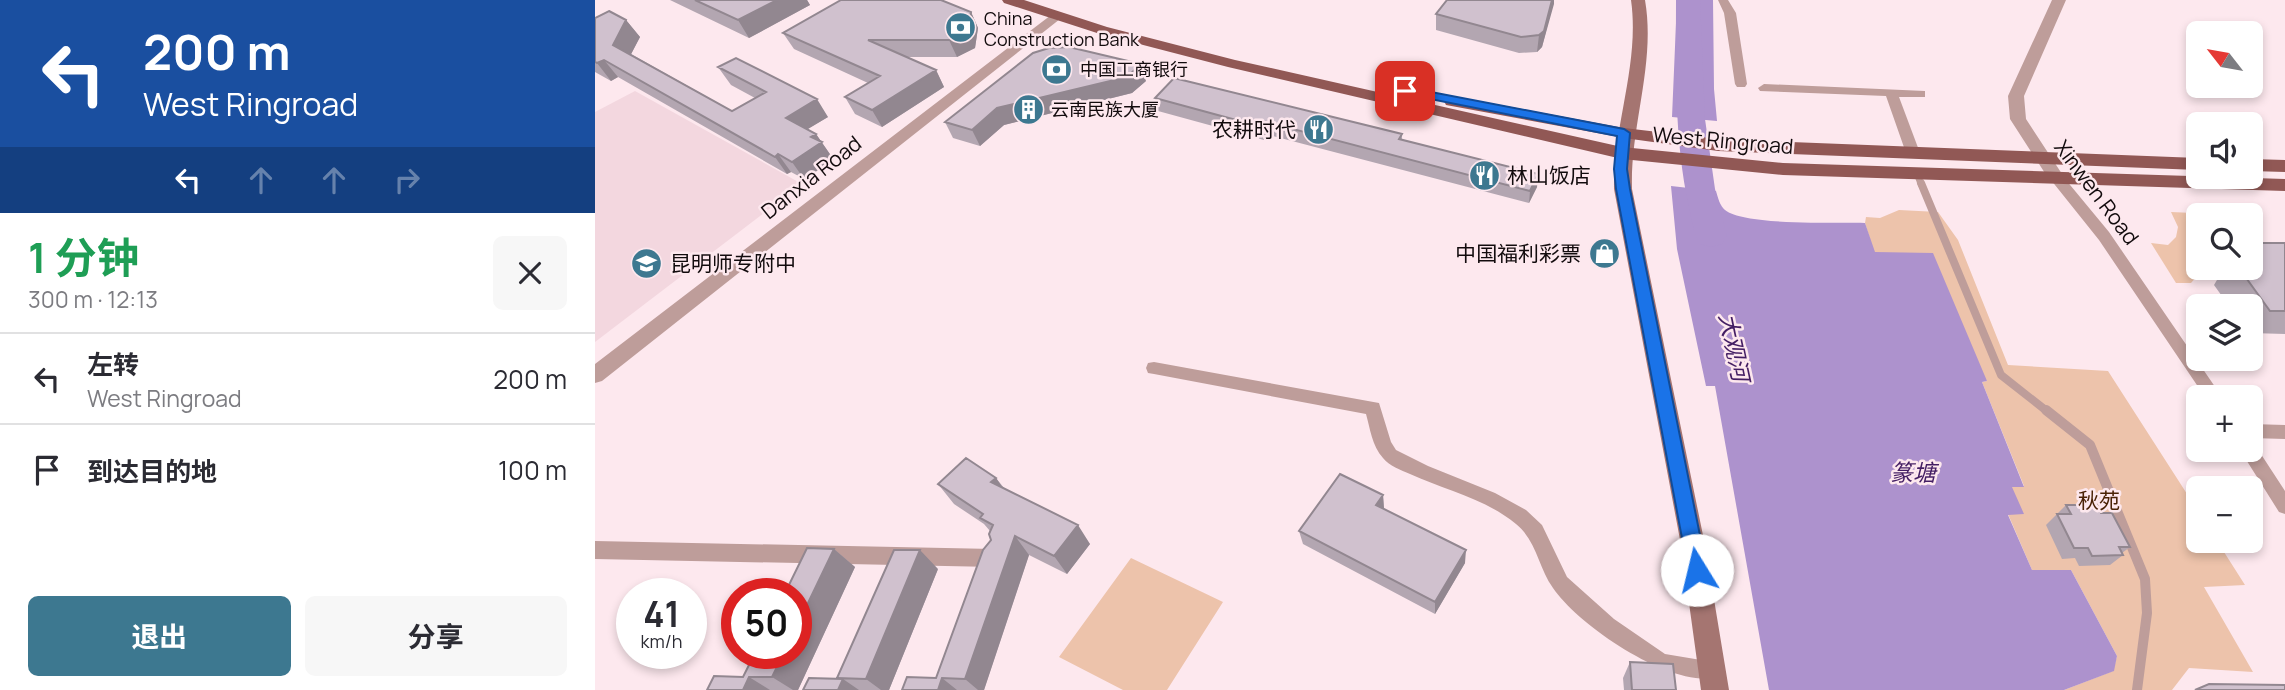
<!DOCTYPE html>
<html lang="zh">
<head>
<meta charset="utf-8">
<style>
  body { margin:0; font-family:Manrope,"Noto Sans SC",sans-serif; background:#f7f7f7; color:#2b2b33; height:100vh; display:flex; flex-direction:column; font-size:26px; white-space:nowrap }
  * { box-sizing:border-box; margin:0 }
  p { font-size:23px; color:#7c7c81 }
  .icon { flex:none; width:38px; height:38px; fill:none; stroke:currentColor; stroke-width:2; stroke-linecap:round; stroke-linejoin:round }
  .map { position:relative; flex:1; overflow:hidden }
  .side { display:flex; flex-direction:column; background:#fff; width:595px }
  .side>* { flex:none }
  .hud { background:#1a4fa0; color:#fff; overflow:hidden }
  .needle { width:46px; rotate:301deg }
  .fabs { position:absolute; left:1591px; top:21px; display:grid; gap:14px }
  .fabs a { display:grid; place-items:center; width:77px; height:77px; border-radius:10px; background:#fff; box-shadow:0 4px 10px #0003; font-size:35px }
  .speed { position:absolute; left:21px; top:578px; display:flex; gap:14px; font-size:35px; font-weight:700; text-align:center }
  .speed>* { display:grid; place-content:center; width:91px; height:91px; border-radius:50%; background:#fff; box-shadow:0 4px 10px #0003; line-height:1 }
  .speed small { font-size:18px; font-weight:400 }
  .speed .limit { border:10px solid #d22; background:#fff; color:#111 }
  .pin { position:absolute; display:grid; place-items:center; width:60px; height:60px; color:#fff; margin:-30px; border-radius:14px; box-shadow:0 4px 10px #0006 }
  .me { position:absolute; width:77px; margin:-38px; rotate:351deg; stroke-linejoin:round; filter:drop-shadow(0 0 5px #0008) }
  .turn { display:flex; align-items:center; gap:24px; height:147px; padding:0 28px; font-size:32px }
  .turn .icon { width:91px; height:91px; stroke-width:2.5 }
  .turn b { display:block; font-size:49px; line-height:60px }
  .lanes { display:flex; align-items:center; height:66px; padding:0 28px; background:#0003; justify-content:center; gap:35px; direction:ltr }
  .lanes .off { opacity:.35 }
  .round { display:grid; place-items:center; flex:none; width:74px; height:74px; border-radius:10px; background:#f7f7f7 }
  .head { display:flex; align-items:center; justify-content:space-between; height:119px; padding:0 28px }
  h1 { font-size:42px; font-weight:700; line-height:52px; color:#1e9e55 }
  .action { display:flex; gap:14px; margin-top:auto; padding:14px 28px }
  .action a { flex:1; height:80px; border-radius:10px; background:#3d7890; color:#fff; font-size:28px; font-weight:700; line-height:80px; text-align:center }
  .action a+a { background:#f7f7f7; color:#2b2b33 }
  ul { padding:0; list-style:none }
  li { display:flex; align-items:center; gap:21px; height:91px; padding:0 28px; border-top:2px solid #e1e1e2 }
  li div { flex:1 }
  li b { display:block; font-size:26px }
  li em { font-style:normal }
  main { display:flex; flex:1; min-height:0 }
  .map>svg:first-child { display:block }
  .built { fill:#f3d7df }
  .green { fill:#edc3ab }
  .water { fill:#ad92cd }
  .lines { fill:none; stroke-linecap:round; stroke-linejoin:round }
  .river { fill:#ad92cd; fill-rule:evenodd }
  .service-far2 { stroke:#be9d9a; stroke-width:6 }
  .service-far1 { stroke:#be9d9a; stroke-width:8 }
  .service { stroke:#be9d9a; stroke-width:10 }
  .minor { fill:#be9d9a; fill-rule:evenodd }
  .tertiary { fill:#be9d9a; fill-rule:evenodd }
  .secondary { fill:#a57571; fill-rule:evenodd }
  .primary { fill:#915855; fill-rule:evenodd }
  .wall { fill:#b3a6b1 }
  .shaded-wall { fill:#928790 }
  .building { fill:#d0c1ce; stroke:#928790; stroke-width:2 }
  .route { fill:#1a73e8; stroke:#114b97; stroke-width:2 }
  .labels { text-anchor:middle; dominant-baseline:central; stroke-width:5; stroke-linejoin:round; paint-order:stroke }
  .far-poi-label { font-size:18px; fill:#120b0d; stroke:#fde8ee; text-anchor:start }
  .poi-label { font-size:21px; fill:#120b0d; stroke:#fde8ee; text-anchor:end }
  .street-label { font-size:21px; fill:#120b0d; stroke:#fde8ee }
  .park-label { font-size:21px; fill:#4a2206; stroke:#fde8ee }
  .water-label { font-size:23px; font-style:italic; fill:#431d63; stroke:#fde8ee }
</style>
</head>
<body>
<main>
<section class="side">
<div class="hud">
<div class="turn"><svg class="icon" aria-label="left" viewBox="0 0 24 24"><path d="M17 20v-9H6M10 6l-5 5 5 5"/></svg><div><b>200 m</b>West Ringroad</div></div>
<div class="lanes"><svg class="icon" aria-label="left" viewBox="0 0 24 24"><path d="M17 20v-9H6M10 6l-5 5 5 5"/></svg><svg class="icon off" aria-label="ahead" viewBox="0 0 24 24"><path d="M12 20V5M6 11l6-6 6 6"/></svg><svg class="icon off" aria-label="ahead" viewBox="0 0 24 24"><path d="M12 20V5M6 11l6-6 6 6"/></svg><svg class="icon off" aria-label="right" viewBox="0 0 24 24"><path d="M7 20v-9h11M14 6l5 5-5 5"/></svg></div>
</div>
<div class="head"><div><h1>1 分钟</h1><p>300 m · 12:13</p></div><a class="round"><svg class="icon" aria-label="close" viewBox="0 0 24 24"><path d="M6 6l12 12M18 6L6 18"/></svg></a></div>
<ul>
<li><svg class="icon" aria-label="left" viewBox="0 0 24 24"><path d="M17 20v-9H6M10 6l-5 5 5 5"/></svg><div><b>左转</b><p>West Ringroad</p></div><em>200 m</em></li>
<li><svg class="icon" aria-label="arrive" viewBox="0 0 24 24"><path d="M6 21V4h12l-3 4 3 4H6"/></svg><div><b>到达目的地</b></div><em>100 m</em></li>
</ul>
<div class="action"><a>退出</a><a>分享</a></div>
</section>
<div class="map">
<svg width="1690" height="690" viewBox="0 0 1690 690">
  <rect width="100%" height="100%" fill="#fde8ee"/>
  <!-- built -->
  <path class="built" d="M40 91 207 184 0 342V112Z"/>
  <!-- green -->
  <path class="green" d="M1304 210 1343 212 1363 240 1413 365 1513 371 1603 511V541H1622L1650 585 1609 587 1658 672 1594 668 1577 690H1469L1518 671 1522 656 1476 570H1437L1413 514 1416 487 1429 486 1387 382 1392 381 1279 252 1270 223 1271 217 1285 218Z
    M1576 212 1643 215H1603V268H1609L1596 283H1581L1556 243 1573 245 1581 237 1583 227Z
    M536 558 628 602 572 690H528L464 657Z"/>
  <!-- water -->
  <path class="water" d="M1082 0H1118L1119 89 1122 121 1077 117Z
    M1076 186 1121 191C1123 198 1125 206 1130 210 1150 226 1241 222 1270 223L1280 252 1338 253 1392 381 1387 382 1429 487H1417L1429 514 1413 515 1437 570H1476L1522 656 1519 671 1469 690H1174L1120 386H1111L1082 249Z"/>
  <g class="lines">
    <!-- river -->
    <path class="river" d="M1081 0H1105L1110 119 1120 189 1132 236 1127 244 1116 247 1105 244C1098 233 1097 220 1094 207 1079 139 1081 69 1081 0Z"/>
    <!-- service-far2 -->
    <path class="service-far2" d="M1321 172 1326 185"/>
    <!-- service-far1 -->
    <path class="service-far1" d="M1326 183 1406 375 1453 412"/>
    <!-- service -->
    <path class="service" d="M1451 410 1495 445 1550 579 1552 613 1542 690"/>
    <!-- minor -->
    <path class="minor" d="M1123 0H1133L1141 13 1152 84 1150 87H1142L1140 84 1129 13Z
      M1169 84 1330 91V97H1304L1325 153 1318 157 1311 153 1291 96 1165 91 1163 88Z
      M1461 173 1466 174 1514 232 1627 397H1610L1504 240 1456 180V174Z
      M559 362 784 403 796 442 801 450 833 466 900 493 931 510 947 525 972 577 1019 619 1070 654 1124 663 1127 670 1124 677C1077 690 983 625 958 588 943 567 942 541 921 524 891 499 850 490 815 474 806 470 794 466 788 458 777 446 775 428 771 414L559 374 553 373 551 368 553 363Z
      M1656 424 1690 425V439L1656 438Z
      M1656 443 1660 445 1690 491V514L1684 512 1645 450H1656Z
      M0 541 399 549 406 552 408 558 406 564 399 567 0 559Z"/>
    <!-- tertiary -->
    <path class="tertiary" d="M1457 0H1471L1429 96 1431 119 1469 177 1461 182 1455 181 1415 119 1413 96Z
      M460 12 467 16 465 19 7 381 0 383V364Z"/>
    <!-- secondary -->
    <path class="secondary" d="M1036 0H1050C1061 64 1035 125 1037 189L1110 545 1134 690H1106L1086 545 1019 189C1018 125 1045 64 1036 0Z"/>
    <!-- primary -->
    <path class="primary" d="M407 0H429L512 27 640 60 1027 147 1188 163 1690 179V191L1188 175 1027 159 633 67 502 33 409 3Z
      M857 96 1029 128 1123 139 1603 158V170L1123 151 1029 138 851 105 849 101 851 97Z
      M1656 159 1690 160V172L1656 171Z"/>
  </g>
  <!-- wall -->
  <path class="wall" d="M75 0H212L215 5 154 38Z
    M852 0H959L947 47 942 52 924 53 841 30V14Z
    M376 12 383 28 380 48 362 57H312L341 70 349 87 287 127 260 114 250 97 273 83 199 49 188 33Z
    M0 18 31 20 45 37 36 54 137 111 160 98 136 85 123 67 233 117 212 129 221 134 239 160 209 179 196 172 192 174 23 77 16 81 0 72Z
    M551 81 537 93 409 125 385 146 358 138 350 122Z
    M560 98 807 134V140L943 174 942 187 934 203 674 135 669 140 563 111Z
    M1690 243V334L1656 333V306H1634L1619 285 1629 268H1656Z
    M401 478 409 488 495 544 472 574 434 555 389 690H307L341 678 396 540 395 531 389 524 359 504 343 484Z
    M788 495 789 509 870 563 840 614 708 544 704 531Z
    M1471 505 1535 547 1527 553 1528 555 1515 565 1484 566 1480 558 1467 559 1451 525Z
    M239 549 260 567 203 690H148V677Z
    M343 569 294 690H243L242 678Z
    M1035 662 1081 690H1029L1028 678Z"/>
  <!-- shaded-wall -->
  <path class="shaded-wall" d="M182 0H212L215 5 154 38 143 20Z
    M957 0H959V4L947 47 942 52 944 35Z
    M376 12 383 28 380 48 362 57 354 40Z
    M31 20 45 37 32 62 18 45Z
    M9 60 23 77 16 81 2 63Z
    M546 64 551 81 537 93 409 125 385 146 377 130 402 108Z
    M341 70 349 87 287 127 277 110Z
    M222 99 233 117 203 135 191 118Z
    M671 122 674 135 669 140 667 127Z
    M221 134 239 160 209 179 197 162 216 137Z
    M183 154 196 172 192 174 180 157Z
    M943 174 942 187 934 203 935 191Z
    M401 478 415 498 396 482Z
    M788 495 789 509 781 505Z
    M483 525 495 544 472 574 459 556Z
    M420 536 434 555 389 690H383L370 679Z
    M239 549 260 567 203 690H198L177 677 189 653H201V628Z
    M325 550 343 569 294 690H286L271 679Z
    M871 550 870 563 840 614V602Z
    M154 677 175 690H148Z
    M347 678 362 690H343Z
    M248 679 264 690H243Z"/>
  <!-- building -->
  <path class="building" d="M100 0H182L143 20Z
    M246 0H346L376 12 372 31 354 40H273L341 70 277 110 250 97 285 76 188 33Z
    M852 0H957L949 31 944 35 926 37 841 14Z
    M14 11 31 20 18 45 137 111 171 92 123 67 141 58 222 99 191 118 221 134 216 137 227 142 197 162 183 154 180 157 9 60 2 63 0 62V18Z
    M474 47 546 64 532 77 402 108 377 130 350 122 438 53 454 48Z
    M579 78 807 134 804 139 943 174 935 191 671 122 667 127 560 98Z
    M1656 243H1690V311H1675L1644 268H1656Z
    M371 458 401 478 396 482 483 525 459 556 420 536 370 679 347 678 343 690H307L312 677 341 678 388 550 396 540 394 534 398 525 385 518 388 514 343 484Z
    M745 474 788 495 781 505 871 550 840 602 704 531Z
    M1471 505H1502L1506 513H1517L1535 547H1524L1528 555 1497 556 1493 548H1479L1462 514H1476Z
    M212 548 239 549 201 628V593H190Z
    M299 550H325L271 679 242 678Z
    M160 653H189L177 677H154L148 690H112L119 676 148 677Z
    M1035 662 1078 664 1081 690H1037Z
    M214 678 248 679 243 690H208Z
    M1614 684 1690 685V690H1600Z"/>
  <!-- route -->
  <path class="route" d="M810 87 1029 129 1035 133 1032 169 1035 189 1112 570 1109 577 1102 579 1095 577 1093 570 1021 189 1019 169 1022 136 805 93V88Z"/>
  <!-- icons -->
  <defs>
    <symbol id="bank-disc" viewBox="-11 -11 22 22"><circle r="9.5" fill="#3d7890" stroke="#fde8ee"/><path d="M-6-4H6V4H-6ZM0-2.3a2.3 2.3 0 1 0 0 4.6a2.3 2.3 0 1 0 0-4.6Z" fill="#fff"/></symbol>
    <symbol id="building-disc" viewBox="-11 -11 22 22"><circle r="9.5" fill="#3d7890" stroke="#fde8ee"/><path d="M-4-6H4V6H1V3H-1V6H-4ZM-2.5-4.3h1.7v1.8h-1.7ZM.8-4.3h1.7v1.8H.8ZM-2.5-1h1.7V.8h-1.7ZM.8-1h1.7V.8H.8Z" fill="#fff"/></symbol>
    <symbol id="restaurant-disc" viewBox="-11 -11 22 22"><circle r="9.5" fill="#3d7890" stroke="#fde8ee"/><path d="M-5-6h1v4h1v-4h1v4h1v-4h1v5L-1.5 .5V6h-2V.5L-5-1ZM5-6V6H3V1.5H1.5Q1.5-4 5-6Z" fill="#fff"/></symbol>
    <symbol id="shop-disc" viewBox="-11 -11 22 22"><circle r="9.5" fill="#3d7890" stroke="#fde8ee"/><path d="M-5-2.5h2.3a2.7 3.5 0 0 1 5.4 0H5L5.5 6h-11ZM-1.5-2.5h3a1.5 2.3 0 0 0-3 0Z" fill="#fff"/></symbol>
    <symbol id="school-disc" viewBox="-11 -11 22 22"><circle r="9.5" fill="#3d7890" stroke="#fde8ee"/><path d="M0-5L7-2L0 1L-7-2ZM-4 1L0 2.5L4 1V4Q0 6-4 4Z" fill="#fff"/></symbol>
  </defs>
  <g fill-rule="evenodd">
    <use href="#bank-disc" x="348" y="10" width="35" height="35"/>
    <use href="#bank-disc" x="444" y="52" width="35" height="35"/>
    <use href="#building-disc" x="416" y="92" width="35" height="35"/>
    <use href="#restaurant-disc" x="706" y="112" width="35" height="35"/>
    <use href="#restaurant-disc" x="872" y="158" width="35" height="35"/>
    <use href="#shop-disc" x="992" y="236" width="35" height="35"/>
    <use href="#school-disc" x="34" y="246" width="35" height="35"/>
  </g>
  <g class="labels">
    <!-- far-poi labels -->
    <g class="far-poi-label">
      <text x="389" y="18">China<tspan x="389" dy="21">Construction Bank</tspan></text>
      <text x="485" y="69">中国工商银行</text>
      <text x="456" y="109">云南民族大厦</text>
    </g>
    <!-- poi labels -->
    <g class="poi-label">
      <text x="701" y="129">农耕时代</text>
      <text x="912" y="175" text-anchor="start">林山饭店</text>
      <text x="986" y="253">中国福利彩票</text>
      <text x="75" y="263" text-anchor="start">昆明师专附中</text>
    </g>
    <!-- street labels -->
    <g class="street-label">
      <text transform="translate(1128 140) rotate(5)">West Ringroad</text>
      <text transform="translate(216 177) rotate(-38)">Danxia Road</text>
      <text transform="translate(1502 192) rotate(53)">Xinwen Road</text>
    </g>
    <!-- park labels -->
    <g class="park-label">
      <text x="1504" y="500">秋苑</text>
    </g>
    <!-- water labels -->
    <g class="water-label">
      <text transform="translate(1140 347) rotate(78)">大观河</text>
      <text x="1318" y="472">篆塘</text>
    </g>
  </g>
</svg>
<div class="fabs">
<a><svg class="needle" viewBox="-14 -14 28 28"><path d="M0-13l5 13h-10z" fill="#e53935"/><path d="M0 13l5-13h-10z" fill="#7c7c81"/></svg></a>
<a><svg class="icon" aria-label="sound" viewBox="0 0 24 24"><path d="M4 9h4l5-4v14l-5-4H4zM17 9q2 3 0 6"/></svg></a>
<a><svg class="icon" aria-label="search" viewBox="0 0 24 24"><circle cx="10" cy="10" r="6"/><path d="M15 15l6 6"/></svg></a>
<a><svg class="icon" aria-label="layers" viewBox="0 0 24 24"><path d="M12 4l9 5-9 5-9-5zM3 14l9 5 9-5"/></svg></a>
<a>+</a>
<a>−</a>
</div>
<div class="speed"><div>41<small>km/h</small></div><div class="limit">50</div></div>
<div class="pin" style="left:810px;top:91px;background:#d93025"><svg class="icon" aria-label="arrive" viewBox="0 0 24 24"><path d="M6 21V4h12l-3 4 3 4H6"/></svg></div>
<svg class="me" style="left:1102px;top:570px" viewBox="-20 -20 40 40"><circle r="19" fill="#fff"/><path d="M0-13L10 11 0 6-10 11z" fill="#1a73e8"/></svg>
</div>
</main>
</body>
</html>
